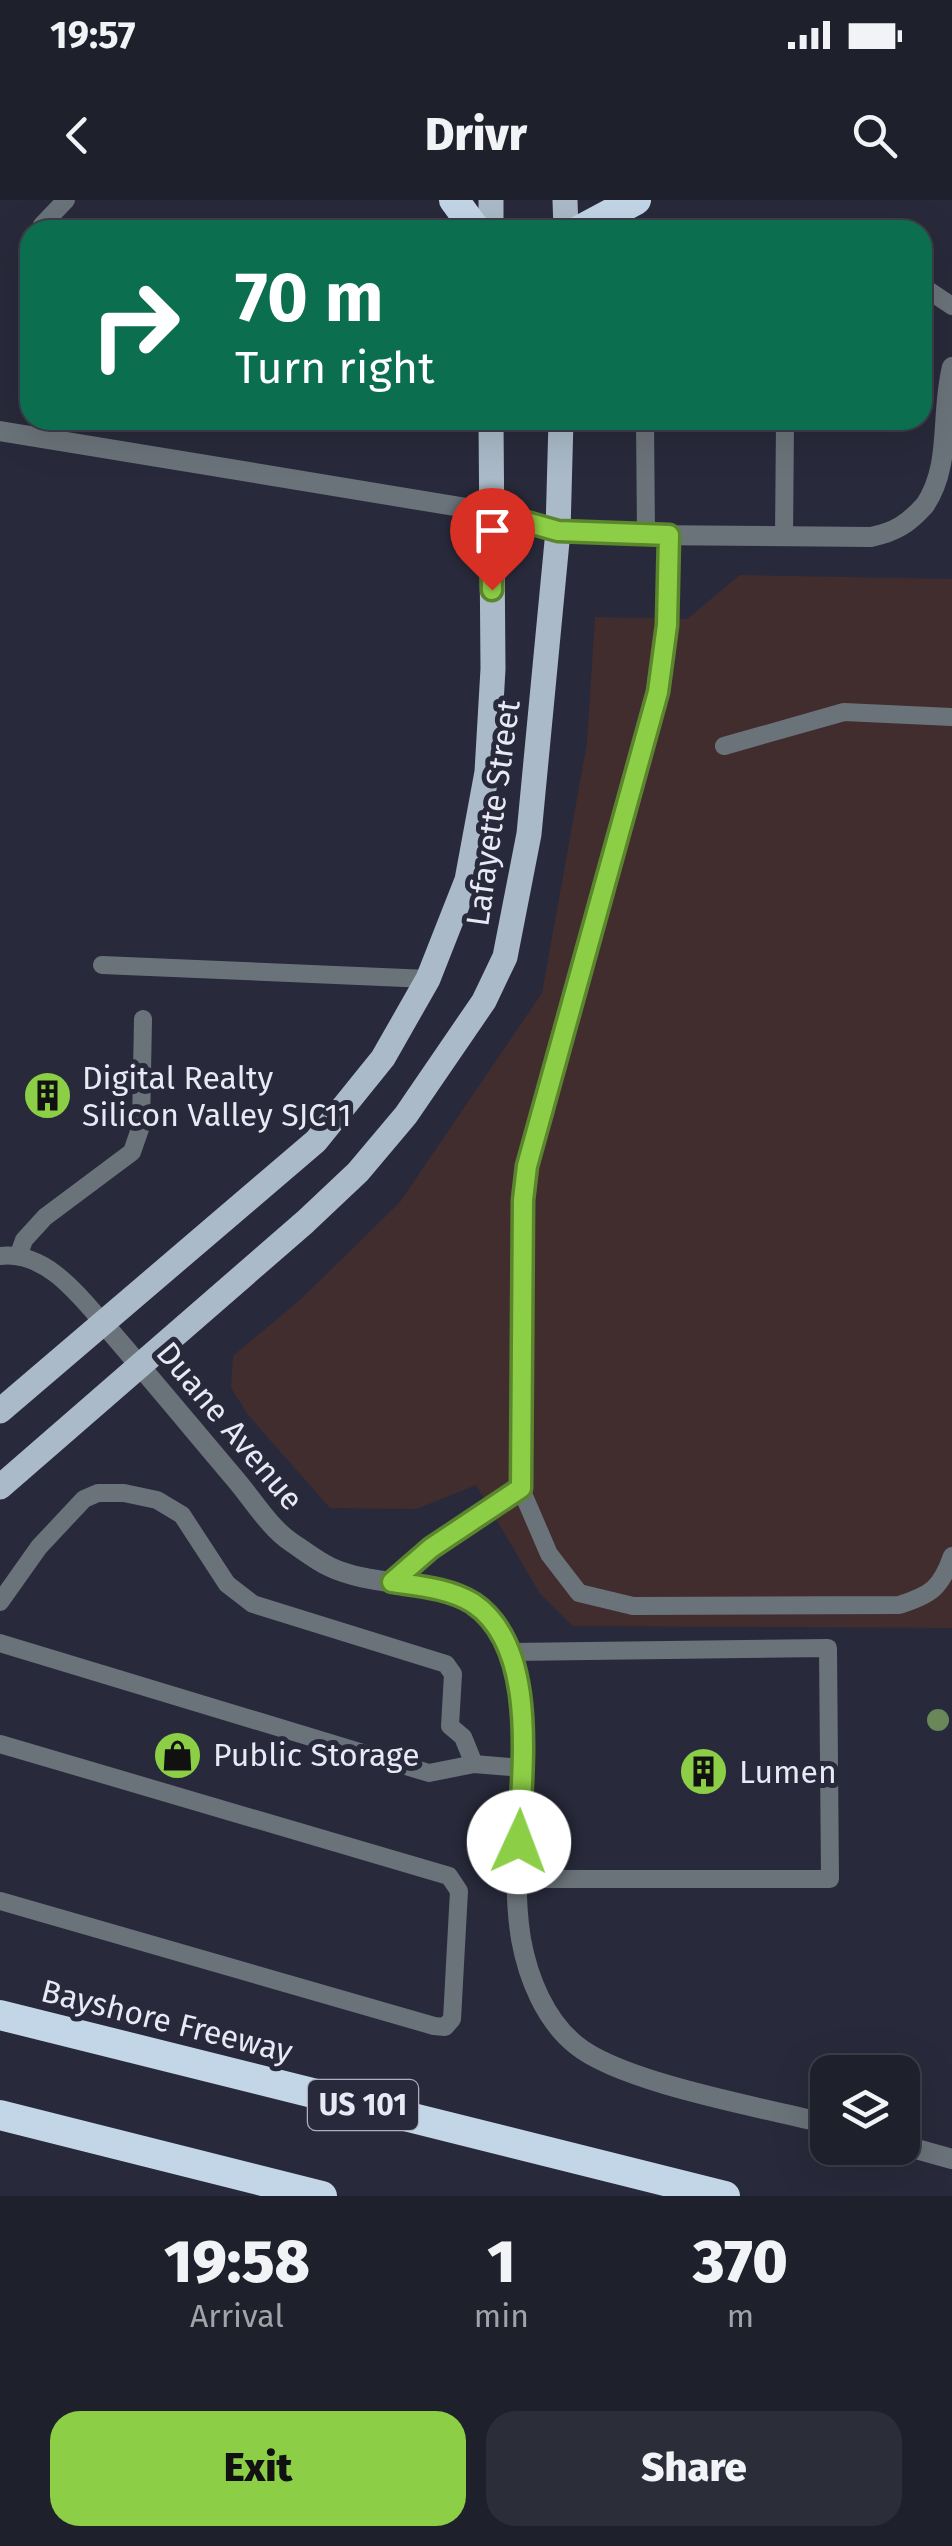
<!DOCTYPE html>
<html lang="en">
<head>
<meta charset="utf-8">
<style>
  body { margin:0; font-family:"Fira Sans",sans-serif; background:#2b2d38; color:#f1f3f6; height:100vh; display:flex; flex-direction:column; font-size:38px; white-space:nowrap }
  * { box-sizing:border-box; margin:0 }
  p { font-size:32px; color:#a1a3a9 }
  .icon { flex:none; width:55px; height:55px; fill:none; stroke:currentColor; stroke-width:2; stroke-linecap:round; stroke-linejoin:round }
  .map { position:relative; height:1996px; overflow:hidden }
  .details { display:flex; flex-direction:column; background:#1e202c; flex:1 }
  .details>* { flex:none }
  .hud { position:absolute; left:20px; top:20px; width:912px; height:210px; border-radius:30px; box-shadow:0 10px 40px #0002,0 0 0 2px #3c3e48; background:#0b6e4f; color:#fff; overflow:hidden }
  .controls { position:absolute; left:810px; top:1855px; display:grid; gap:20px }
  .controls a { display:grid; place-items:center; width:110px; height:110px; border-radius:20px; background:#1e202c; box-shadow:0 10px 40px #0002,0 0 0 2px #3c3e48; font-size:50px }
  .pin { position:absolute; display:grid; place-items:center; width:85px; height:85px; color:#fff; margin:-102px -42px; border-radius:50% 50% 50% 0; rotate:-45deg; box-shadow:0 0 10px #0007 }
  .pin .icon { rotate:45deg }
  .me { position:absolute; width:110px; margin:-55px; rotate:2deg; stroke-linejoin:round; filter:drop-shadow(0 0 8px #0008) }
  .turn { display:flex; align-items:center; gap:35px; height:210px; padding:0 50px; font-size:45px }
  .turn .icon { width:130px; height:130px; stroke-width:2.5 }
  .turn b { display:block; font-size:70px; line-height:85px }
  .eta { display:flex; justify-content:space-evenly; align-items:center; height:170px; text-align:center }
  .eta b { font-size:60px; font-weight:800; line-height:70px }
  .cta { display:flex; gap:20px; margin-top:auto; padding:20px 50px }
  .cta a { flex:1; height:115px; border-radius:30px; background:#8cce46; color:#111; font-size:40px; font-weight:800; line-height:115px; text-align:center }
  .cta a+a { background:#2b2d38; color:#f1f3f6 }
  .status { display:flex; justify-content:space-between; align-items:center; height:70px; padding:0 50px; background:#1e202c; direction:ltr }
  .status svg { height:28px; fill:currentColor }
  header { display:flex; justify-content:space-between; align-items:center; height:130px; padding:0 50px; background:#1e202c; font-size:45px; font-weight:800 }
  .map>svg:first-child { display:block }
  .industrial { fill:#412d2e }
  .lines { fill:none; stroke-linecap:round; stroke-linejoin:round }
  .lane { stroke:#6b737a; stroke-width:18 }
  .street { stroke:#6b737a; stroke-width:20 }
  .primary { stroke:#aabac8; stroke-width:25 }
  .highway { stroke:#c3d6e8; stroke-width:30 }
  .tree { fill:#688859 }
  .route-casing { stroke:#5b862e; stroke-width:25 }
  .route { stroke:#8cce46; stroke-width:18 }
  .labels { text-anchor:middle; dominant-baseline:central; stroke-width:10; stroke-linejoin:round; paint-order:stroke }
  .shield { fill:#282a3b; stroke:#aeb0bc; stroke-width:2.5 }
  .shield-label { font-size:30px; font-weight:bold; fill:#e7e9f4 }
  .street-label { font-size:32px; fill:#e7e9f4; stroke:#282a3b }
  .poi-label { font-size:32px; fill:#e7e9f4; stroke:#282a3b; text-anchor:start }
</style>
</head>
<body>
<div class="status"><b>19:57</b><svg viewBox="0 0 49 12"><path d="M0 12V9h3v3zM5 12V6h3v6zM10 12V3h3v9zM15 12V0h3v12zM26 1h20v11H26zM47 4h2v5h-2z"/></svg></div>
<header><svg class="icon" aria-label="back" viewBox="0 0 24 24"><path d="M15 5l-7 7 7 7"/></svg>Drivr<svg class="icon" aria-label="search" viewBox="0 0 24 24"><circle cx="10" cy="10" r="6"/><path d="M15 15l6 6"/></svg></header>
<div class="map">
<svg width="952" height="1996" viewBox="0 0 952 1996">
  <rect width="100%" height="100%" fill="#282a3b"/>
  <!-- industrial -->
  <path class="industrial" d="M740 375 952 379V1428L573 1426 539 1392 476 1285 416 1309 330 1308 249 1216 231 1188 233 1156 301 1099 400 1002 542 793 587 543 595 417 687 419Z"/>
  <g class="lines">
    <!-- lane -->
    <path class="lane" d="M42 30V25L66 0
      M922 86 952 106
      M645 220 646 335
      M41 237 42 220
      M669 335 667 425 658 492 527 965 523 1000 521 1289 549 1354 579 1393 633 1406 899 1405C931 1395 941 1388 952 1356
      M784 337 785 222
      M724 546 844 512 952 517
      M102 765 428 779
      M19 1054 24 1040 45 1017 132 952 141 926 143 819
      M0 1056C45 1051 77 1093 104 1124
      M391 1382 431 1349 521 1289
      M0 1402 39 1347 84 1299 98 1293H124L157 1300 182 1315 227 1384 253 1404 446 1464 453 1474 450 1526 463 1537 474 1564
      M0 1443 429 1573 474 1564 521 1568
      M511 1452 828 1448 830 1679H518
      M0 1544 449 1676 459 1691 452 1819 445 1827 434 1826 0 1701"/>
    <!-- street -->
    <path class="street" d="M0 231 491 312 558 331 646 335 871 337C895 332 908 324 925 305 952 265 940 215 952 167
      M104 1124C149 1176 192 1228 236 1280 253 1300 270 1328 291 1342 303 1350 317 1361 330 1367 383 1392 457 1374 498 1426 524 1459 521 1510 521 1550 521 1612 511 1678 521 1739 528 1778 545 1820 576 1845 622 1883 765 1908 828 1924
      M902 1945 952 1959"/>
    <!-- primary -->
    <path class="primary" d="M491 0V30
      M565 0 566 30
      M0 1211 316 941 383 858 428 779 467 680 487 572 493 469 491 220
      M0 1287 305 1022 358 972 406 915 484 801 505 757 529 634 558 331 561 220"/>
    <!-- highway -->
    <path class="highway" d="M454 0 476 30
      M580 30 636 0
      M0 1815 725 1996
      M0 1915 322 1996"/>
  </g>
  <!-- trees -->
  <circle class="tree" cx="938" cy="1520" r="11"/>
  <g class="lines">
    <defs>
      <path id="route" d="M492 390 491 312 558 331 669 335 667 425 658 492 527 966 523 1000 521 1288 431 1348 392 1382C418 1386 449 1388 473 1403 540 1448 521 1572 519 1642"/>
    </defs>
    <!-- route casing -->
    <use href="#route" class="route-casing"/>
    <!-- route -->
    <use href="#route" class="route"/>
  </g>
  <!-- icons -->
  <defs>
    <symbol id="building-disc" viewBox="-11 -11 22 22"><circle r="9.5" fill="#8cce46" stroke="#282a3b"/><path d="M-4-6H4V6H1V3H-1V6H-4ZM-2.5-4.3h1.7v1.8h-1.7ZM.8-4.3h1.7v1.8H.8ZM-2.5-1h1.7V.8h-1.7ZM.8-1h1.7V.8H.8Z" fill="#111"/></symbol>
    <symbol id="shop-disc" viewBox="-11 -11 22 22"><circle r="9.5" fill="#8cce46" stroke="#282a3b"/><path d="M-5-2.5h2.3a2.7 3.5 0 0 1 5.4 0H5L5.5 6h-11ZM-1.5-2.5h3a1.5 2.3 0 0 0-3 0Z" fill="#111"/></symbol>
  </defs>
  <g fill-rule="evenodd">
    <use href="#building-disc" x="20" y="868" width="55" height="55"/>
    <use href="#shop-disc" x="150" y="1528" width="55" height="55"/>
    <use href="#building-disc" x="676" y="1544" width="55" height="55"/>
  </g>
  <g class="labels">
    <!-- shield labels -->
    <rect class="shield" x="308" y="1880" width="110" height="50" rx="8"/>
    <g class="shield-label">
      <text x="363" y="1905">US 101</text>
    </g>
    <!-- street labels -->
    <g class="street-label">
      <text transform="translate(493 613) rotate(-82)">Lafayette Street</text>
      <text transform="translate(230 1226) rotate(50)">Duane Avenue</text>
      <text transform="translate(167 1821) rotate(14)">Bayshore Freeway</text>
    </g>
    <!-- poi labels -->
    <g class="poi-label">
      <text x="82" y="878">Digital Realty<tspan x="82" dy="37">Silicon Valley SJC11</tspan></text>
      <text x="213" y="1555">Public Storage</text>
      <text x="739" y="1572">Lumen</text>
    </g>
  </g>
</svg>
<div class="controls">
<a><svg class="icon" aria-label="layers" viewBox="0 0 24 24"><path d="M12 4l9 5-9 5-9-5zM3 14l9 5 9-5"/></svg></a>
</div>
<div class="pin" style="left:492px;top:390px;background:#d93025"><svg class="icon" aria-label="arrive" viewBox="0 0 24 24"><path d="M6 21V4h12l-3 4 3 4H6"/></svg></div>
<svg class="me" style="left:519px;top:1642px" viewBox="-20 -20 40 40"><circle r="19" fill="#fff"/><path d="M0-13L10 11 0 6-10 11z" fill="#8cce46"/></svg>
<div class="hud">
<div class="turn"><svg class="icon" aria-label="right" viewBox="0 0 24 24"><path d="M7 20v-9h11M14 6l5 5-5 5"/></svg><div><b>70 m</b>Turn right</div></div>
</div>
</div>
<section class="details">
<div class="eta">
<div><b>19:58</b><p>Arrival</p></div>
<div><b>1</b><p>min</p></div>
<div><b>370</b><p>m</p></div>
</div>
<div class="cta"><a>Exit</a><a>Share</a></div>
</section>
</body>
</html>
